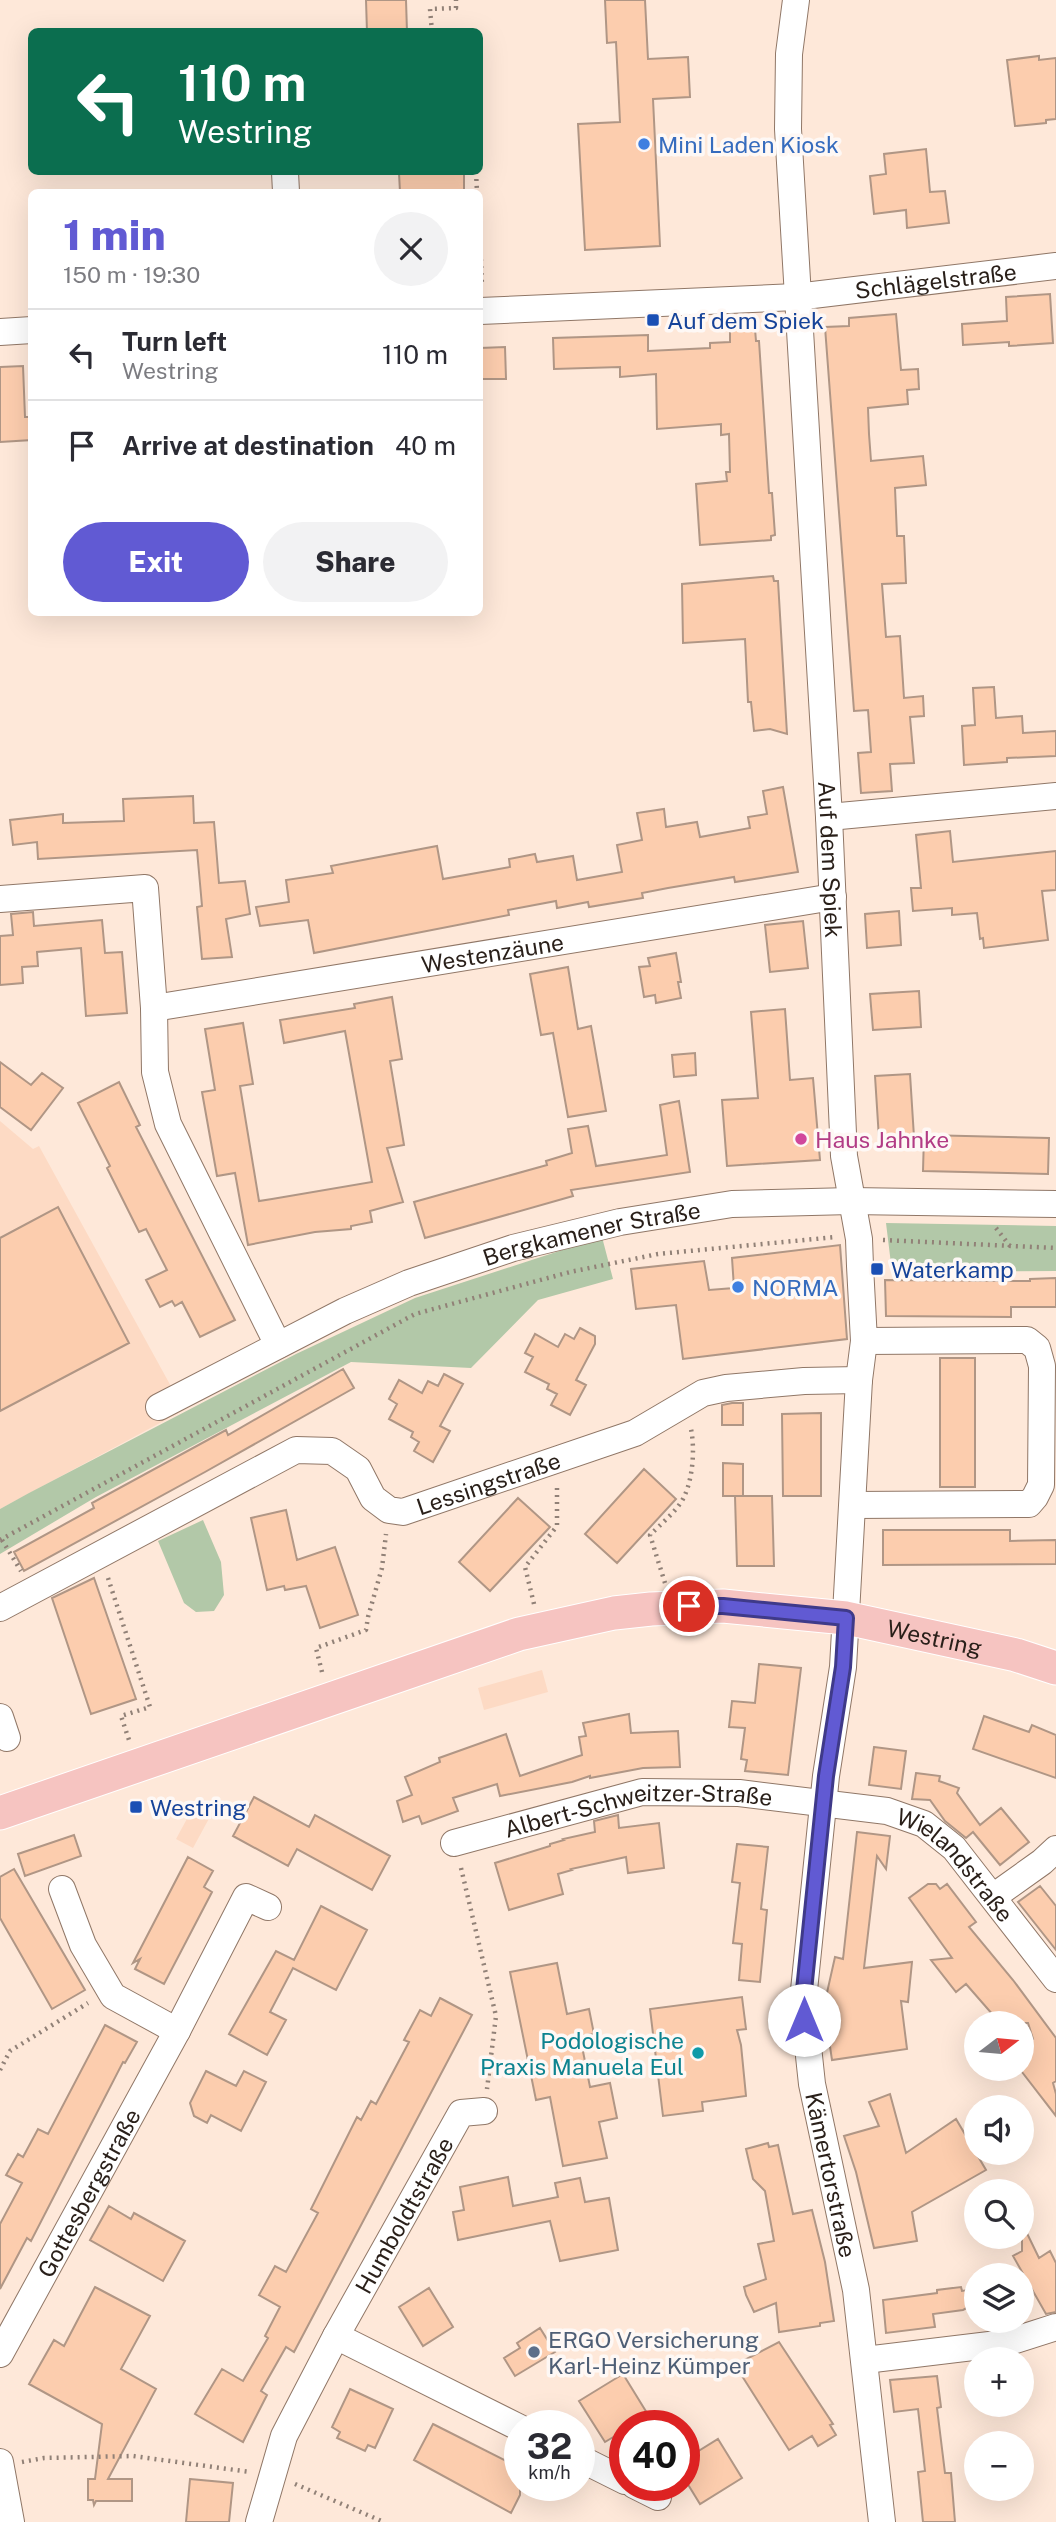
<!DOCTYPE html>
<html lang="en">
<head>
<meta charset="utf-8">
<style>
  body { margin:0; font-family:"Public Sans",sans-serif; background:#f2f2f3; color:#2b2b33; height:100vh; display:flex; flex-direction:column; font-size:26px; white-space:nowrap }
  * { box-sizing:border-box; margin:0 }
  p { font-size:23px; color:#7c7c81 }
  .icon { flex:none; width:38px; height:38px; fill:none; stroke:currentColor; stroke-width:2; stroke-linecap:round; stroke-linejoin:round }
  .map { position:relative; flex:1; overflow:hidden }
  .panel { position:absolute; left:28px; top:189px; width:455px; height:427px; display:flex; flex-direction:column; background:#fff; border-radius:10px; box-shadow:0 7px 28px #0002 }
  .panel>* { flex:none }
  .top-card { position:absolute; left:28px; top:28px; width:455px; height:147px; border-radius:10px; box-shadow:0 7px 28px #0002; background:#0b6e4f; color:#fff; overflow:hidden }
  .needle { width:46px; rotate:74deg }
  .fabs { position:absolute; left:964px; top:2011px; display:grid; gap:14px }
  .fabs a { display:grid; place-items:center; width:70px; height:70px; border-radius:50%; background:#fff; box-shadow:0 7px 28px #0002; font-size:35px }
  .speed { position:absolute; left:504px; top:2410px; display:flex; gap:14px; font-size:35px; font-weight:700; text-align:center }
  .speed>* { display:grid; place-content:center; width:91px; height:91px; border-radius:50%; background:#fff; box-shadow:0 7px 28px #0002; line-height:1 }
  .speed small { font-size:18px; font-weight:400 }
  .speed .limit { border:10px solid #d22; background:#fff; color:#111 }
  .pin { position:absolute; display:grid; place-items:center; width:60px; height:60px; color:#fff; margin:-30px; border:4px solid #fff; border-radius:50%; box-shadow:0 2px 7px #0007 }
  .me { position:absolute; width:77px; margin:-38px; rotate:0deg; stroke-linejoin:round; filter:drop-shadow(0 0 5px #0008) }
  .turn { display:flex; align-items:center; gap:24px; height:147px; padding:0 35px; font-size:32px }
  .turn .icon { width:91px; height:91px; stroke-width:2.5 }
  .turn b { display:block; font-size:49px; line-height:60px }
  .round { display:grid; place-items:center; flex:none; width:74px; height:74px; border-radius:37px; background:#f2f2f3 }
  .summary { display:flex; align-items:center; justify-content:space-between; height:119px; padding:0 35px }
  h1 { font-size:42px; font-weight:800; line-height:52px; color:#615ad3 }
  .cta { display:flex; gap:14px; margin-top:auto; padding:14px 35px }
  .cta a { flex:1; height:80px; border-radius:42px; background:#615ad3; color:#fff; font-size:28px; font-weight:800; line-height:80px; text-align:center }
  .cta a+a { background:#f2f2f3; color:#2b2b33 }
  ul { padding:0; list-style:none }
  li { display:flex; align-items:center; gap:21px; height:91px; padding:0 35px; border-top:2px solid #e1e1e2 }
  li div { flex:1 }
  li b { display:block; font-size:26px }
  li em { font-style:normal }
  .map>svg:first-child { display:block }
  .built { fill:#fddac4 }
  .green { fill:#b2c8a8 }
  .building { fill:#fccdae; stroke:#b09685; stroke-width:2 }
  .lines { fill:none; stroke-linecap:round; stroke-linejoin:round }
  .minor-casing { stroke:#907767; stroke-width:28 }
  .major-casing { stroke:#fff; stroke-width:35 }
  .path { stroke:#918177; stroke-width:4.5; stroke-dasharray:2 5; stroke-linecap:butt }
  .minor { stroke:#fff; stroke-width:26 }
  .major { stroke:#f6c4c1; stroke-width:33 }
  .route-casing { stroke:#3f3a89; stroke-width:18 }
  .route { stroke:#615ad3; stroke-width:12 }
  .shop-dot { fill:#3f7fe0; stroke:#fef8f5; stroke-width:2.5 }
  .transit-dot { fill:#1a4fb4; stroke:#fef8f5; stroke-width:2.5 }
  .hotel-dot { fill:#d1479c; stroke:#fef8f5; stroke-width:2.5 }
  .culture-dot { fill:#0f9aa8; stroke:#fef8f5; stroke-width:2.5 }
  .service-dot { fill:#5c6f8a; stroke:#fef8f5; stroke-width:2.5 }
  .labels { text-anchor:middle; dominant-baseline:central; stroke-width:7; stroke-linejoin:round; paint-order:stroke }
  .shop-label { font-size:23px; fill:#366cbe; stroke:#fef8f5; text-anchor:start }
  .street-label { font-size:23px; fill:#291f19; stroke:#fef8f5 }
  .transit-label { font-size:23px; fill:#164399; stroke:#fef8f5; text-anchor:start }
  .hotel-label { font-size:23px; fill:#b23c85; stroke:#fef8f5; text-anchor:start }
  .culture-label { font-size:23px; fill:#0d838f; stroke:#fef8f5; text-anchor:end }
  .service-label { font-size:23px; fill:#4e5e75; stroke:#fef8f5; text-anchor:start }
</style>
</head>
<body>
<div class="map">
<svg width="1056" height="2522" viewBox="0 0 1056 2522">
  <rect width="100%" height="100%" fill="#fee8d9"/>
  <!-- built -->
  <path class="built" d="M0 1121 33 1149 39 1146 184 1410 0 1509Z
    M542 1670 548 1692 484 1710 478 1688Z
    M195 1804 212 1813 193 1848 176 1839Z"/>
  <!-- green -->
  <path class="green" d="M886 1223 1056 1226V1271L892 1272Z
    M602 1237 613 1279 538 1300 471 1368 351 1362 96 1497 0 1554V1509L29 1493 296 1354 415 1298Z
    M203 1520 221 1562 224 1595 214 1611 196 1612 184 1603 158 1541Z"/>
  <!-- building -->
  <path class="building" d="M366 0H406L407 32H367Z
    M605 0H645L648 59 688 57 690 97 653 99 660 246 585 250 578 124 620 122 616 42 607 43Z
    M1039 56V60L1056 58V119L1046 120V123L1015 126 1007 60Z
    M926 149 930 192 945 191 949 223 907 228 906 210 874 214 870 176 886 174 884 154Z
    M464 172V192H400L399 173Z
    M1050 294 1053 343 1009 346V342L963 345 962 324 1007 321 1006 297Z
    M896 314 901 370 918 369 919 389 907 390 908 404 868 408 869 434 871 461 923 456 926 485 895 488 897 536H904L906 583 882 584 886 637 900 636 904 698 923 696 924 716 910 717 914 763 890 764 892 791 861 793 858 753 871 752 868 710 854 711 825 327 849 326V318Z
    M755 329 756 341H759L769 493H772L775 535 771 536V540L700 545 696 484 727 481 726 472H730L729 434 721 435V424L657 429 656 374 620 377V367L554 369 553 338 648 335V351L710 348V343L730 342V330Z
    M505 347 506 379H480V348Z
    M23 366 25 417H32V440L0 442V367Z
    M773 576 774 581H778L787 734 770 729 754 731 751 702H748L745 639 683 643 682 584Z
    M994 687 996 718 1022 716 1023 733 1056 731V756L1007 758V762L964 765 962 726 975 725 973 688Z
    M783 787 798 872 735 882 734 877 668 888 642 893 643 898 589 907 588 902 557 908 556 901 508 910 509 915 314 953 308 920 260 926 256 907 289 902 286 880 333 873 331 866 437 846 443 879 510 867 509 859 535 854 537 862 573 856 577 880 622 872 617 845 642 840 637 813 664 809 666 827 697 822 700 837 750 828 748 817 767 814 763 791Z
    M193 796 194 823 214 822 219 883 245 881 250 914 226 919 232 957 202 959 197 907 202 906 197 850 38 859 37 842 13 845 10 820 63 814V823L124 821 123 799Z
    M950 831 953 862 1056 851V890L1042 891 1048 940 984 948 983 938 980 939 977 913 952 915V908L913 911 911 888H921L916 835Z
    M899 911 901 945 867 948 865 914Z
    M33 912 34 926 102 920 105 953 122 952 127 1013 86 1016 81 948 37 952 38 966 22 967 23 983 0 985V936L13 935 11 914Z
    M803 921 808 968 770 972 765 925Z
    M676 953 681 982H678L681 998 656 1003 655 995 644 997 639 967 650 966 648 958Z
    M568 967 578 1029 591 1026 606 1111 568 1117 553 1033 541 1035 530 974Z
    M919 991 921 1027 873 1030 870 994Z
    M392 997 402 1059 390 1061 404 1145 387 1148 403 1202 370 1211 372 1222 351 1226V1229L315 1232 248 1245 235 1173 217 1176 202 1092 215 1090 205 1029 243 1023 253 1084 240 1086 259 1201 272 1199 372 1182 345 1031 284 1043 280 1020 355 1008 354 1004Z
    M785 1009 790 1080 813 1078 820 1160 727 1166 722 1100 758 1098 751 1012Z
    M695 1053 696 1075 674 1077 672 1055Z
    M0 1062 31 1085 42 1073 63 1088 31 1130 0 1107Z
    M910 1074 914 1137 879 1139 875 1076Z
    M119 1082 140 1125 136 1127 235 1320 200 1337 182 1302 175 1306 172 1301 160 1307 146 1280 167 1270 146 1229 139 1232 107 1168 110 1166 78 1103Z
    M679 1101 690 1172 571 1190 573 1196 425 1238 414 1202 547 1165 546 1161 572 1153 568 1129 588 1126 596 1166 667 1155 660 1105Z
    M924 1135 1049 1138 1048 1174 923 1171Z
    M58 1207 129 1343 0 1411V1238Z
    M840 1245 847 1339 683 1359 676 1305 636 1309 631 1269 704 1261 709 1290 734 1288 732 1258Z
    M1056 1278V1307H1011V1317L886 1316 885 1280 1030 1281V1279Z
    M580 1328 595 1336V1344L576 1380 586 1385 570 1415 551 1405 557 1394 547 1389 549 1384 525 1372 533 1357 525 1353 535 1334 558 1347 565 1334 574 1339Z
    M940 1358H975V1487H940Z
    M343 1369 354 1388 205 1472 24 1571 14 1552 94 1508 92 1503 226 1430 228 1435Z
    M444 1374 463 1384 440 1426 450 1431 433 1462 414 1451 419 1442 411 1437 413 1432 389 1419 397 1404 389 1399 399 1380 422 1393 428 1381 438 1386Z
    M732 1403H743V1425H722V1405Z
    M821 1413V1496H783L782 1414Z
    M723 1463 743 1464V1496H723Z
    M644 1469 676 1499 617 1563 585 1534Z
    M735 1496H772L774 1566H737Z
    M518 1498 550 1527 490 1591 459 1562Z
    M286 1510 297 1560 335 1547 358 1615 320 1628 306 1586 285 1590 284 1586 267 1590 251 1518Z
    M883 1530H1010V1541L1056 1540V1564L883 1565Z
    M94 1578 136 1699 91 1714 52 1598Z
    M759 1664 801 1668 788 1775 745 1771 747 1760 741 1759 745 1728 729 1727 732 1701 755 1703Z
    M629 1714 631 1733 678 1731 680 1767 643 1768 590 1778V1776L572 1782 500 1796 497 1784 453 1798 458 1811 422 1824 419 1816 403 1822 397 1801 412 1795 405 1777 440 1762 439 1758 506 1734 520 1776 582 1755 579 1737 586 1736 583 1723Z
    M984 1716 1029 1732 1032 1725 1056 1735V1778L973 1749Z
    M874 1747 906 1751 901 1789 869 1785Z
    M916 1773 940 1776 939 1781 959 1788 957 1793 980 1825 1001 1808 1029 1842 1000 1865 973 1832 966 1838 945 1821 930 1800 912 1799Z
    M254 1797 309 1827 315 1815 390 1856 372 1890 297 1849 288 1866 233 1836Z
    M618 1815 619 1828 659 1823 664 1868 628 1873 626 1857 571 1869 572 1870 558 1874 563 1894 509 1910 495 1863 550 1846V1844L564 1840 563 1839 595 1832 594 1821Z
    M857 1832 890 1836 886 1869 877 1856 864 1968 912 1962 908 2002 901 2001 907 2049 832 2060 824 2006 835 1957 843 1959Z
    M74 1835 81 1856 25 1876 18 1854Z
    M737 1844 768 1847 761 1909 767 1910 760 1982 739 1980 742 1944 733 1943 740 1883 732 1882Z
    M188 1857 213 1871 204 1887 212 1892 164 1984 135 1969 140 1959 133 1963Z
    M14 1869 85 1990 52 2009 0 1918V1877Z
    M928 1884H936L940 1889 947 1884 976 1922 969 1927 1013 1980 1056 2038V2081L1053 2083 1056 2094V2116L1022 2072V2043L1033 2039 1028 2023H1000L966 1984 956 1992 931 1960 952 1958 909 1898Z
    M1040 1886 1056 1906V1950L1018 1902Z
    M321 1906 367 1930 336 1990 293 1968 270 2012 286 2020 267 2055 229 2034 276 1951 294 1960Z
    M557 1963 567 2014 589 2009 594 2034 580 2036 590 2087 610 2083 617 2118 599 2122 607 2158 563 2166 550 2097 536 2100 510 1972Z
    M742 1997 746 2029 737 2030 741 2045 746 2096 702 2102 703 2111 663 2116 650 2009Z
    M440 1998 472 2015 294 2352 286 2347 261 2391 267 2395 243 2442 195 2414 222 2369 243 2381 268 2338 265 2336 280 2307 259 2295 275 2266 286 2272 318 2213 311 2209 357 2117 361 2120 371 2101 376 2104 409 2042 404 2040 420 2010 431 2016Z
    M105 2025 137 2042 125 2063 123 2062 31 2241 27 2238 0 2289V2224L22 2183 6 2175 18 2154 23 2157 38 2129 48 2134Z
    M206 2071 236 2086 244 2071 266 2082 241 2131 211 2115 207 2123 194 2116 190 2103Z
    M890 2094 906 2153 956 2119 986 2170 912 2212 917 2241 874 2248 856 2172 844 2136 879 2126 869 2102Z
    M768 2143 769 2147 778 2145 793 2214 812 2210 825 2262 834 2321 820 2323V2326L779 2332 776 2303 754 2312 746 2295 744 2287 766 2279 758 2244 774 2241 765 2191 753 2179 746 2149Z
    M508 2177 513 2206 558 2197 555 2183 580 2178 585 2202 609 2198 618 2250 560 2261 550 2221 458 2240 453 2212 464 2210 460 2187Z
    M109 2206 131 2219 134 2213 185 2241 163 2281 90 2240Z
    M1022 2223 1039 2258 1050 2251 1056 2263V2312L1046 2314 1013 2256 1022 2251Z
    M95 2287 150 2316 121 2369 156 2389 108 2479H132V2501H96L94 2505 93 2500H88V2479H95L102 2424 29 2384 54 2340 64 2346Z
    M961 2287 962 2291 976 2289V2303L963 2310 933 2314 935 2327 886 2333 883 2300 937 2293V2290Z
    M429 2288 453 2327 423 2346 399 2307Z
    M540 2328 555 2352 515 2376 504 2358 520 2348 517 2343Z
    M779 2342 833 2424 830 2425 836 2435 818 2446 812 2436 789 2450 735 2365Z
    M623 2374 655 2426H625V2430L605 2442 579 2401Z
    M937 2376 941 2407 937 2408 945 2473H951L955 2522H923L918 2472 925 2471 918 2409 894 2412 890 2380Z
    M350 2389 393 2409 375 2448 368 2445 365 2451 337 2438 340 2432 332 2427Z
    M433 2424 520 2468V2495L511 2513 414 2460Z
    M718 2439 742 2478 700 2504 684 2478V2460Z
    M190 2479 233 2483 229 2522H186Z"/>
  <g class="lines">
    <defs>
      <g id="minor">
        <path id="s1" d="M796 0 789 54 788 129 829 817 844 1156 859 1239 860 1266 864 1341 859 1380 843 1667 826 1776 803 2000 812 2084 856 2290 882 2522"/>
        <path d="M285 172 286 192"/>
        <path id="s2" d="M480 311 796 297 1056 266"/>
        <path d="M0 332 32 330"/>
        <path d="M829 817 1056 796"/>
        <path d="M0 899 145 888 154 1008 155 1072 168 1124 278 1345"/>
        <path id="s3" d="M154 1008 833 897"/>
        <path id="s4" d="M159 1407 345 1311 409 1283 513 1248 620 1222 732 1204 851 1201 1056 1204"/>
        <path d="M853 1505 1029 1504 1035 1497 1041 1485 1042 1366 1037 1348 1027 1340 864 1341"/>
        <path id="s5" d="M0 1608 296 1450 332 1451 358 1469 373 1498 389 1510 403 1512 635 1433 703 1393 726 1388 804 1381 859 1380"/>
        <path d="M0 1717 7 1738"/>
        <path id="s6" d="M454 1843 642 1792 739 1793 887 1811 924 1824 954 1848 1056 1979"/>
        <path d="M62 1889 83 1945 113 1996 177 2031"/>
        <path d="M993 1897 1042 1862 1056 1849"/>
        <path d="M336 2336 520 2428"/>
        <path id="s7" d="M0 2354 177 2031 246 1897 268 1907"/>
        <path d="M865 2360 1006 2343 1056 2327"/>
        <path d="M579 2458 625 2481"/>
        <path d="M0 2462 11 2522"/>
        <path d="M634 2485 658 2497"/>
        <path id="s8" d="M259 2522 284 2436 336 2336 461 2113 484 2111"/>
      </g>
      <g id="major">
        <path id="s9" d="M0 1813 519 1634 614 1613 651 1609 723 1606 846 1618 1016 1655 1056 1668"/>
      </g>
    </defs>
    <!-- minor casing -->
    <use href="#minor" class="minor-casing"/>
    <!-- major casing -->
    <use href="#major" class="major-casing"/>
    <!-- path -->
    <path class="path" d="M432 32 430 9 456 8V0
      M476 172 477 192
      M480 238 482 286
      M996 1228 1010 1246
      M883 1240 1056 1248
      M0 1540 415 1314 570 1272 658 1254 836 1237
      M2 1540 21 1571
      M108 1578 150 1707 121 1716 129 1740
      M665 1583 650 1535C661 1524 678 1510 684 1497 693 1478 695 1449 691 1429
      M534 1604 525 1567 557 1526V1485
      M322 1672 316 1648 366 1630 368 1617 382 1568 386 1534
      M461 1868 496 2016 487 2089
      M0 2070 10 2051 88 2003
      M22 2462 44 2458 133 2456 250 2472
      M295 2484 384 2522"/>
    <!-- minor -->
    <use href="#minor" class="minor"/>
    <!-- major -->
    <use href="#major" class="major"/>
  </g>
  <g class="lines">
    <defs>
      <path id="route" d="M689 1606H723L846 1618 843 1667 826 1776 803 2000 804 2020"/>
    </defs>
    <!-- route casing -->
    <use href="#route" class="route-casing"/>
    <!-- route -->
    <use href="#route" class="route"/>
  </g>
  <!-- markers -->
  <g class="shop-dot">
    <circle cx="644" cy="144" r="7"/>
    <circle cx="738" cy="1287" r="7"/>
  </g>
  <g class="transit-dot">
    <rect x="646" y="313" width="14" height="14" rx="3.5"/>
    <rect x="870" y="1262" width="14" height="14" rx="3.5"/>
    <rect x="129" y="1800" width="14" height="14" rx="3.5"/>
  </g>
  <circle class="hotel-dot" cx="801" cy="1139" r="7"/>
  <circle class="culture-dot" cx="698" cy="2053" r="7"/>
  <circle class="service-dot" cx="534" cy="2352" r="7"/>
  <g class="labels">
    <!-- shop labels -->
    <g class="shop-label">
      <text x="658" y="144">Mini Laden Kiosk</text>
      <text x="752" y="1287">NORMA</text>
    </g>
    <!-- street labels -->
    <g class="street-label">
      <text stroke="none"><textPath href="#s2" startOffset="457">Schlägelstraße</textPath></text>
      <text stroke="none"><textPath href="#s1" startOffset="861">Auf dem Spiek</textPath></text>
      <text stroke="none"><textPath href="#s3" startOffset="343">Westenzäune</textPath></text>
      <text stroke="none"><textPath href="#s4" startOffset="469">Bergkamener Straße</textPath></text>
      <text stroke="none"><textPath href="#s5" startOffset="560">Lessingstraße</textPath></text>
      <text stroke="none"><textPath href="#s9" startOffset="970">Westring</textPath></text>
      <text stroke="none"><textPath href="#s6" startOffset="189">Albert-Schweitzer-Straße</textPath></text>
      <text stroke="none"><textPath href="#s6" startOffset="530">Wielandstraße</textPath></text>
      <text stroke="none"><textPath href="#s1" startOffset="2184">Kämertorstraße</textPath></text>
      <text stroke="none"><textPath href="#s7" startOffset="184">Gottesbergstraße</textPath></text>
      <text stroke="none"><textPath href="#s8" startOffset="341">Humboldtstraße</textPath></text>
    </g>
    <!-- transit labels -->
    <g class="transit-label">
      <text x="667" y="320">Auf dem Spiek</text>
      <text x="891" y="1269">Waterkamp</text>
      <text x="150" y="1807">Westring</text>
    </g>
    <!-- hotel labels -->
    <g class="hotel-label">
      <text x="815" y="1139">Haus Jahnke</text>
    </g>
    <!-- culture labels -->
    <g class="culture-label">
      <text x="684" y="2040">Podologische<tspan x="684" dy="26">Praxis Manuela Eul</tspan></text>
    </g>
    <!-- service labels -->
    <g class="service-label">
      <text x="548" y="2339">ERGO Versicherung<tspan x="548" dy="26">Karl-Heinz Kümper</tspan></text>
    </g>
  </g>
</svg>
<div class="fabs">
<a><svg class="needle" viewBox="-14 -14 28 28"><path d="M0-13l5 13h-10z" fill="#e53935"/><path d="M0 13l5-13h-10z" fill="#7c7c81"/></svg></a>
<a><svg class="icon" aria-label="sound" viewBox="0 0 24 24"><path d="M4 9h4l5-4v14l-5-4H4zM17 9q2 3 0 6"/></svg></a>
<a><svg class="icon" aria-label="search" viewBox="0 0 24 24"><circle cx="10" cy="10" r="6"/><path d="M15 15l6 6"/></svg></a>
<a><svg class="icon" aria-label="layers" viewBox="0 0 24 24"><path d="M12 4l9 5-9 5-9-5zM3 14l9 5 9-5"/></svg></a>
<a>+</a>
<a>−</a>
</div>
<div class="speed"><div>32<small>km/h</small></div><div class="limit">40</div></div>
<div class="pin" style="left:689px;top:1606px;background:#d93025"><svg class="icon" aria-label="arrive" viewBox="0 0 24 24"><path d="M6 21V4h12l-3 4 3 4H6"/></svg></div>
<svg class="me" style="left:804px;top:2020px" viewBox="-20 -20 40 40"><circle r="19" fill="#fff"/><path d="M0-13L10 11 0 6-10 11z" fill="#615ad3"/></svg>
<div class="top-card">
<div class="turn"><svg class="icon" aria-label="left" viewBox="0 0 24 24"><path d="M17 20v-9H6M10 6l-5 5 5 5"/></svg><div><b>110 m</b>Westring</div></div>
</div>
<section class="panel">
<div class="summary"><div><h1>1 min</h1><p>150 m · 19:30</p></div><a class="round"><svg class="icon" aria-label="close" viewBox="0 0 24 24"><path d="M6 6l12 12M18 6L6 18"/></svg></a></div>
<ul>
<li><svg class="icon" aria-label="left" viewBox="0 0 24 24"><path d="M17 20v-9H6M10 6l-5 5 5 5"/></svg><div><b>Turn left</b><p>Westring</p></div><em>110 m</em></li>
<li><svg class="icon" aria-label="arrive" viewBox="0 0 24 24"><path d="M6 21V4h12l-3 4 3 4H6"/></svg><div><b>Arrive at destination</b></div><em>40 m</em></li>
</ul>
<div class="cta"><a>Exit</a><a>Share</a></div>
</section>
</div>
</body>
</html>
